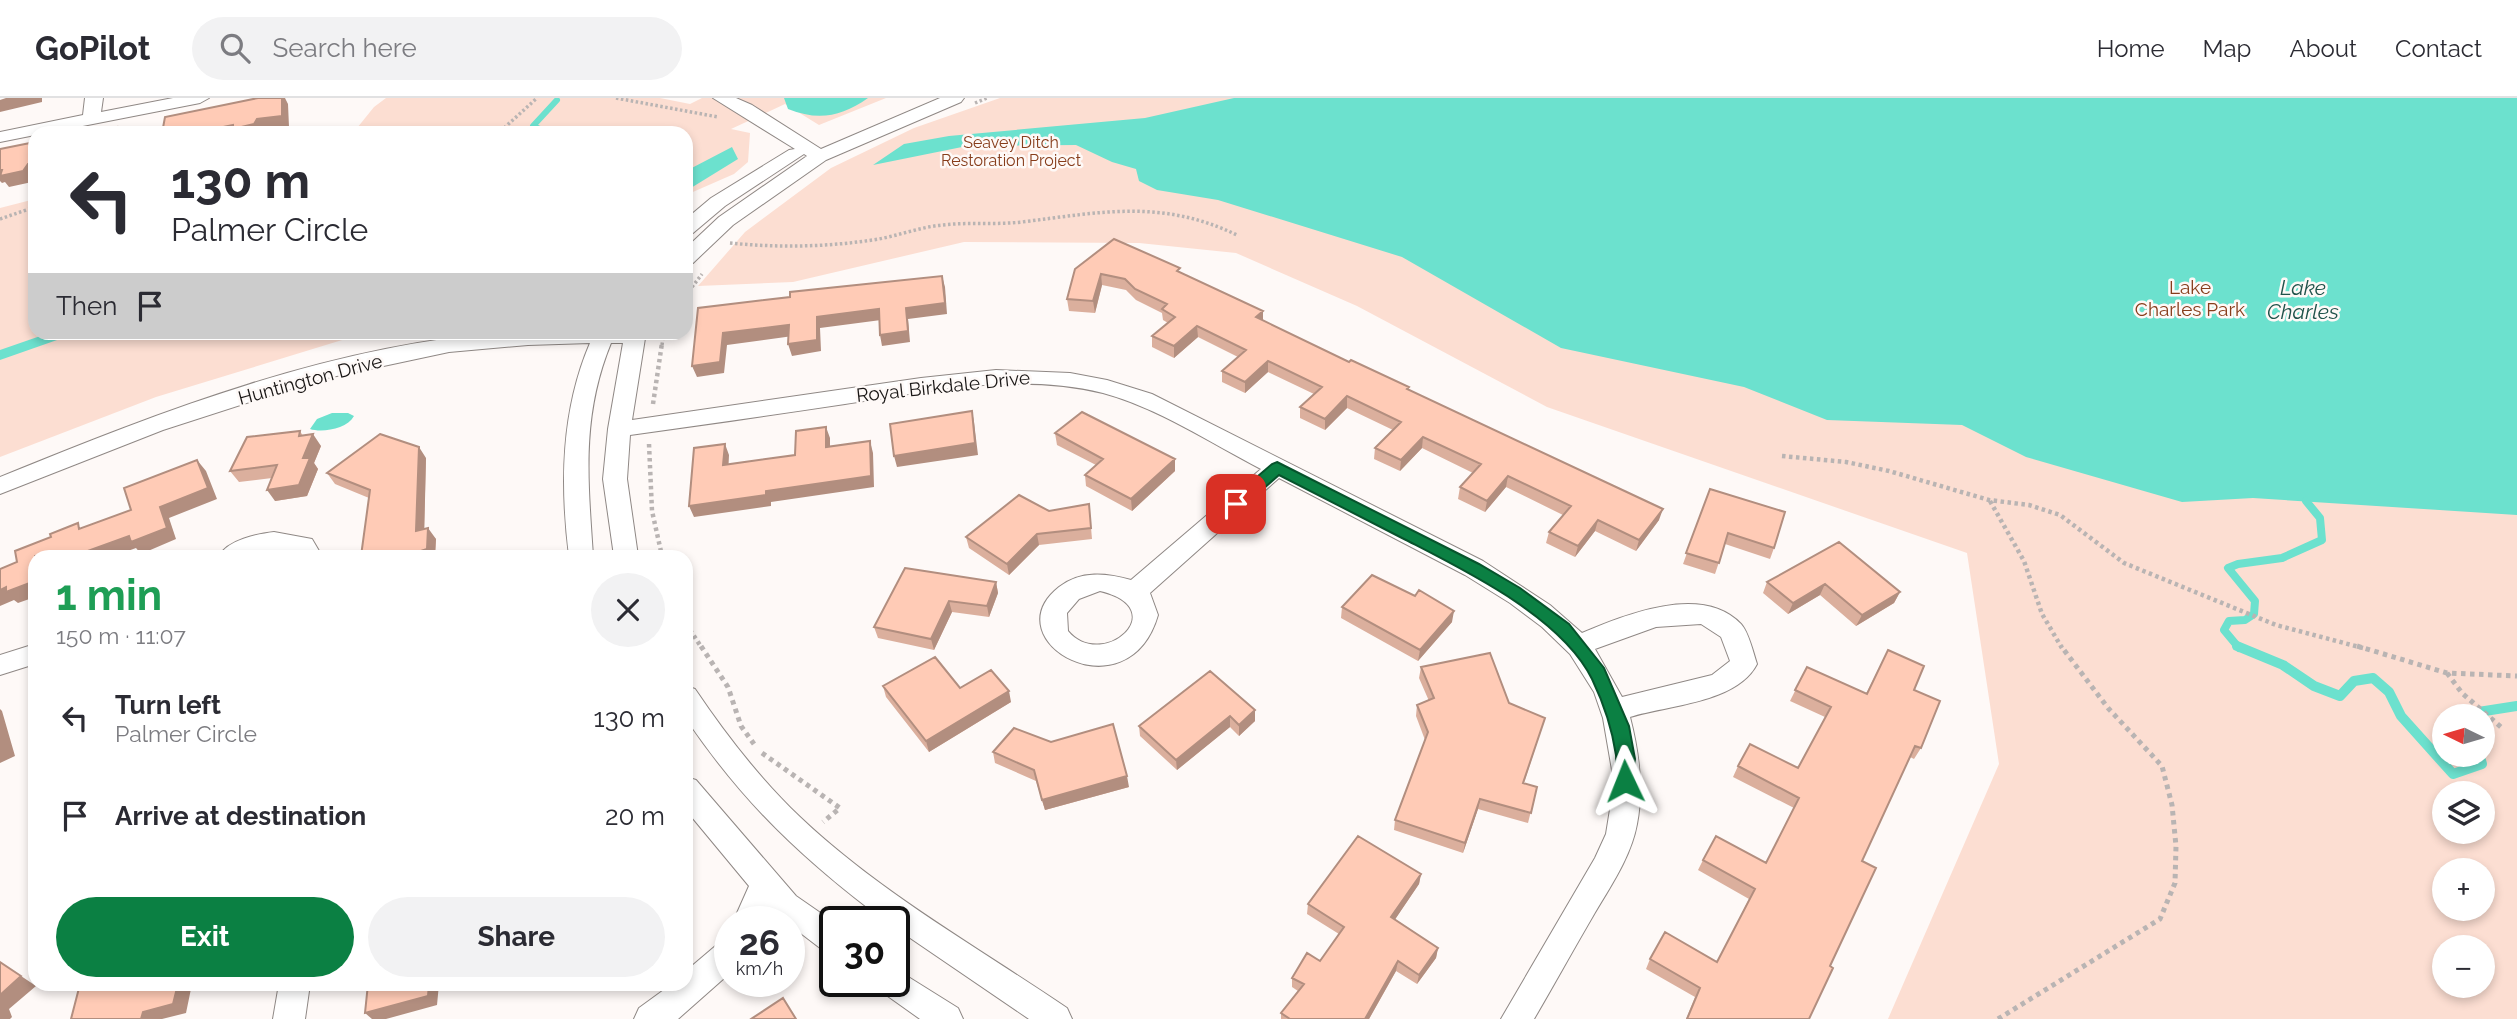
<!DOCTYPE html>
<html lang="en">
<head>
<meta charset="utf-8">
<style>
  body { margin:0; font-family:Raleway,sans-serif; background:#f2f2f3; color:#2b2b33; height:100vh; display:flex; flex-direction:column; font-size:26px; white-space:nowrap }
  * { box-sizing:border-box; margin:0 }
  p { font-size:23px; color:#7c7c81 }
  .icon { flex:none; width:38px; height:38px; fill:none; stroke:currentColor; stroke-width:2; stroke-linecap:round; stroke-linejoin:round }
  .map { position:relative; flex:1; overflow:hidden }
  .panel { position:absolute; left:28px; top:452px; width:665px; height:441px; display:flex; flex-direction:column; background:#fff; border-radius:21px; box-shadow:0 4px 10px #0003 }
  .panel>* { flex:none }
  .banner { position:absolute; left:28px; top:28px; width:665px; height:214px; border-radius:21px; box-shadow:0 4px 10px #0003; background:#fff; color:#2b2b33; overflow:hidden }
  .needle { width:46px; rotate:275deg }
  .buttons { position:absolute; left:2432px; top:606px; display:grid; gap:14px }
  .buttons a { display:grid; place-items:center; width:63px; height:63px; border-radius:50%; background:#fff; box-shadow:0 4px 10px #0003; font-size:35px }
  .speed { position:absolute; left:714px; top:808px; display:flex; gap:14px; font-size:35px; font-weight:700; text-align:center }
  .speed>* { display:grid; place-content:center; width:91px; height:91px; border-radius:50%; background:#fff; box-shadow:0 4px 10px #0003; line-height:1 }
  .speed small { font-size:18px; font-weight:400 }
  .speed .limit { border:4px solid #111; border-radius:10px; background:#fff; color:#111 }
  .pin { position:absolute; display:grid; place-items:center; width:60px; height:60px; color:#fff; margin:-30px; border-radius:14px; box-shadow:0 4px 10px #0006 }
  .me { position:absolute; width:77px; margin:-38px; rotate:358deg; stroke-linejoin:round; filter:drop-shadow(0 0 5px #0008) }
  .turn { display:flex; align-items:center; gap:24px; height:147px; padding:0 28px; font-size:32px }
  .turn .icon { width:91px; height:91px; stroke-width:2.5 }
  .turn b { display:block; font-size:49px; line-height:60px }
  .then { display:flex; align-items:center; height:66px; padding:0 28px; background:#0003; gap:14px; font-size:26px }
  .round { display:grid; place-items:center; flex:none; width:74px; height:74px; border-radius:37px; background:#f2f2f3 }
  .summary { display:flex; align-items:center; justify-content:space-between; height:119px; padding:0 28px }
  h1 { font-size:42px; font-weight:700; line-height:52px; color:#1e9e55 }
  .cta { display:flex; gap:14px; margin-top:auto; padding:14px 28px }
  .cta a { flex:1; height:80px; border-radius:42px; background:#0b8043; color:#fff; font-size:28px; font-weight:700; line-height:80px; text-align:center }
  .cta a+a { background:#f2f2f3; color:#2b2b33 }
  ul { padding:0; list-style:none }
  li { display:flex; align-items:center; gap:21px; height:98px; padding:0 28px }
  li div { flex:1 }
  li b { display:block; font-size:26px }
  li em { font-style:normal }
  header { display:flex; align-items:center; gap:42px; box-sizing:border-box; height:98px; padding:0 35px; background:#fff; border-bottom:2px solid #e1e1e2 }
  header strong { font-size:33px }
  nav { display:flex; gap:38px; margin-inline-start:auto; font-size:24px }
  .search { width:490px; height:63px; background:#f2f2f3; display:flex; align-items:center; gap:18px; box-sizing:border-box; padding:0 24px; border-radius:38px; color:#7c7c81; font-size:26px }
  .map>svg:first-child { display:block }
  .green { fill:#fcded2; fill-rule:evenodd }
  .water { fill:#6ce1ce }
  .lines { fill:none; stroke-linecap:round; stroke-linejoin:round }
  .stream-far2 { stroke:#6ce1ce; stroke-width:6 }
  .stream-far1 { stroke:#6ce1ce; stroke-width:8 }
  .stream { stroke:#6ce1ce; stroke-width:10 }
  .minor-casing { stroke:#8f8885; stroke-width:2 }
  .path-far2 { stroke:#b9b4b3; stroke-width:3.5; stroke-dasharray:2.5 2.5; stroke-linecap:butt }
  .path-far1 { stroke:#b9b4b3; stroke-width:4.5; stroke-dasharray:3.5 3.5; stroke-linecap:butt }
  .path { stroke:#b9b4b3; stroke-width:5; stroke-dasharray:4.5 4.5; stroke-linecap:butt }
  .minor { fill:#fff; fill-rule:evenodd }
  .wall { fill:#dbaf9d }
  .shaded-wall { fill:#b28e7f }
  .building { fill:#ffcbb6; stroke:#b28e7f; stroke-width:2 }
  .route { fill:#0b8043; stroke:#07532c; stroke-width:2 }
  .labels { text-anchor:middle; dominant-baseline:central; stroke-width:5; stroke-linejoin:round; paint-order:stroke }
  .far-park-label { font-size:16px; fill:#873d1b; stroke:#fef9f7 }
  .park-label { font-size:19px; fill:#873d1b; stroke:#fef9f7 }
  .street-label { font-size:19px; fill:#191615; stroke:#fef9f7 }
  .water-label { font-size:21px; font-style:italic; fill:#20534b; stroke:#fef9f7 }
</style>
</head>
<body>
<header>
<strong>GoPilot</strong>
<div class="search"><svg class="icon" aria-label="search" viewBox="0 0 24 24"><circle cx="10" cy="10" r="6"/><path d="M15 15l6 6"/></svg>Search here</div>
<nav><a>Home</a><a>Map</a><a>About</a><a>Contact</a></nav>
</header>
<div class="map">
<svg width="2517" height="921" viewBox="0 0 2517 921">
  <rect width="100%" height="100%" fill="#fef9f7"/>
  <!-- green -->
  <path class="green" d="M386 0H660L690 6 702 0H886L819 27 785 6 731 31 750 35 748 64 734 76 686 97V35H353L374 9Z
    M1000 0H2517V921H1888L1999 666 1967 455 1547 309 1357 208 1236 155 1139 145 964 144 793 184 698 188 745 134 831 70 914 30ZM2445 618H2483V656H2445ZM2445 695H2483V733H2445ZM2445 772H2483V810H2445ZM2445 849H2483V887H2445Z
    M35 101V234L365 235 156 299 0 359V110Z"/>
  <!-- water -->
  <path class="water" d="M784 0H868C841 19 818 23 788 11Z
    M1234 0H2517V417L2253 400 2182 404 2026 359 1962 327 1827 322 1744 289 1561 250 1402 159 1218 102 1157 92 1139 83 1136 71 1112 64 1076 47 967 48 873 67 904 46 949 38 1145 20Z
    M732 49 738 61 686 93V73Z
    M49 235H77L0 262V252Z
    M332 315H348L354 318C347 331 322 335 310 331L317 321Z"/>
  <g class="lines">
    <!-- stream-far2 -->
    <path class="stream-far2" d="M549 35 533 28 557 2"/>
    <!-- stream-far1 -->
    <path class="stream-far1" d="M2239 550 2224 532 2229 523 2245 522 2254 516 2255 503 2228 470 2238 466 2282 460 2322 442 2320 420 2306 403"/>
    <!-- stream -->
    <path class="stream" d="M2237 548 2283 567 2314 588 2340 598 2354 583 2373 580 2389 594 2401 618 2453 676 2482 666 2479 656
      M2472 618V615L2517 608"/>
    <defs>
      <path id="minor" d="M85 0H103L101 14 173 0H209L200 5 47 35H35V37L0 44V34L83 17Z
        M713 0H736L752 7 821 51 940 0H964L961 4 826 62 733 127 693 165 686 167V150L719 119 807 58 804 56 725 108 693 135 686 137V121L711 100 789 52 795 51Z
        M509 234H646L632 322 921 280 996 272 1070 275 1107 282 1152 296 1483 463 1550 507 1582 535C1625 517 1702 485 1741 526 1749 535 1753 554 1757 566 1737 605 1668 607 1630 619 1639 654 1644 690 1637 726 1631 759 1610 789 1593 818 1573 852 1554 887 1534 921H1501L1595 760 1606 736 1612 699V672L1603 620 1594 594 1570 556 1542 529 1510 505 1465 477 1279 380 1150 495 1158 517C1128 620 991 543 1059 489 1081 472 1107 475 1131 482L1261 371C1211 345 1156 309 1103 295 1018 274 930 293 845 306 773 317 702 327 630 337L627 381 638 458H614L603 381 608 331 623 245H611C581 318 588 382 593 458H569C560 386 561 313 590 245L528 247 449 254 318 282 163 332 0 396V379C162 313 333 246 509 234ZM1100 493C1175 511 1102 574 1068 533L1067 515 1079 501ZM1701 526 1721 539 1730 563 1712 577 1622 599 1595 551 1656 529Z
        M274 434 312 441 322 458H298L295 454C269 449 245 460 219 458 228 442 257 436 274 434Z
        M35 546V566L0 577V557Z
        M686 588 695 591C726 637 760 681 800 719 879 794 977 849 1067 910L1072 921H1029L894 829V824L885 823C805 763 746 708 689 625L686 621Z
        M686 679 696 682 796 798 835 825V857L824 853 769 811 763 824H733L749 788 686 712Z
        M730 841V875L678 921H634L639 910 672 886H686V873L719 845Z
        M894 870 958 910 963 921H920L882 894 877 884H894Z
        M279 886H310L305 921H273Z"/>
    </defs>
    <!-- minor casing -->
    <use href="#minor" class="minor-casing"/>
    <!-- path-far2 -->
    <path class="path-far2" d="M616 0 718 19
      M975 5 987 0
      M422 35 444 32 469 35
      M485 35 503 31 537 0
      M0 121 35 109
      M730 145C780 150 829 149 879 141 900 137 921 129 942 127 969 124 995 127 1022 124 1102 114 1162 101 1237 137
      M686 197 702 176
      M662 247 664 234"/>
    <!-- path-far1 -->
    <path class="path-far1" d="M653 306 662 245
      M649 346 652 413 662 458
      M1782 358 1846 364 1889 373 1989 402 2029 407 2060 417 2124 465 2276 527 2363 550
      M1990 403 2024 463 2042 516 2062 550
      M686 526 702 550"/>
    <!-- path -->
    <path class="path" d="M701 548 728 589 741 628 754 646
      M2357 548 2447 575 2517 578
      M2447 575 2462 595 2502 630
      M762 655 840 710 823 724
      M1998 921 2160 821 2175 785 2176 748 2172 707 2162 668 2108 610 2061 548"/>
    <!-- minor -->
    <use href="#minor" class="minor"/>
  </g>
  <!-- wall -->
  <path class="wall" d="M1075 171 1180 174 1263 223 1349 264 1409 289 1408 292 1659 422 1636 453 1595 433 1575 459 1546 445 1549 434 1563 417 1506 389 1485 414 1458 401 1460 389 1473 375 1422 350 1400 373 1374 361 1375 350 1393 332 1347 310 1325 332 1300 320V309L1314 296 1268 274 1245 295 1222 284V273L1238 259 1198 239 1174 260 1152 249V238L1168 225 1163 222 1162 215 1136 202 1126 192 1102 187 1095 215 1069 213 1067 201Z
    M300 333 303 338 321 348 314 365 318 371 307 398 275 403 272 380 239 384 230 373Z
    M1055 335 1175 373 1132 413 1086 388 1085 377 1096 367 1057 347Z
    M426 360 424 431 436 441 435 458H361L369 400 335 386 327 375Z
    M1710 391 1774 450 1770 461 1725 446 1715 476 1683 466Z
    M1089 406 1092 441 1039 447 1009 477 969 450 966 439Z
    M1839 444 1900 494 1894 505 1856 528 1820 497 1788 516 1763 495 1767 484Z
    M996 484 998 495 989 519 952 514 934 552 878 540 874 529Z
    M1342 509 1452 524 1418 563 1341 520Z
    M1888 552 1914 592 1921 650 1914 661 1910 659 1862 763 1830 868 1809 921H1686L1695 899 1646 871 1650 861 1717 864 1749 801 1698 772 1703 762 1766 765 1794 710 1733 679 1738 668 1798 670 1825 619 1790 603 1807 569 1866 596Z
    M1421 569 1545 620 1524 685 1537 689 1528 725 1478 711 1463 755 1394 732 1395 722 1425 642 1416 618 1417 607 1429 603 1419 580Z
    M883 588 960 590 1011 604 929 654 886 599Z
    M1255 612V623L1239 638 1230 629 1177 672 1140 638 1139 628Z
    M993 654 1129 689 1045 712 1036 683 995 665Z
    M1421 776 1419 786 1395 821 1438 850 1436 860 1417 886 1396 873 1369 921H1281V915L1298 893 1292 889V880L1320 863 1339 836 1307 816 1308 806Z"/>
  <!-- shaded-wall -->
  <path class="shaded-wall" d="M6 0H42V4L0 14V2Z
    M282 0H285L288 6 289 29 263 32 262 35H194Z
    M35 65V79L32 84 9 89 5 84 2 85 0 83V72Z
    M1101 176 1102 187 1095 215 1093 203Z
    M942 178 945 189 947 216 908 221 910 244 882 248 880 237 906 210Z
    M879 211 881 222 820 230 821 253 792 258 788 246 817 219Z
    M1263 213V224L1256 219Z
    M789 227 793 238 727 247 724 275 697 279 692 268 723 235Z
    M1197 228 1198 239 1174 260V248Z
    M1268 263V274L1245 295V284Z
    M1347 298V310L1325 332V321Z
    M972 313 974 324 978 357 897 369 894 358Z
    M826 329 830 340V361L826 349Z
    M313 336 321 348 314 365 318 371 307 398 275 403 267 392 303 360Z
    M1423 339 1422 350 1400 373 1401 362Z
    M870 343 873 355 874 389 771 404V408L694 419 689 408 766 393Z
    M725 346 729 357 728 378 723 367Z
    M419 349 426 360 424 444 416 433Z
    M1175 361V373L1132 413 1131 401Z
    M197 362 206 373 217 401 169 420 176 441 141 456 136 450 114 458H74L160 409Z
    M1508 378 1506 389 1485 414 1487 403Z
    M1663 411 1659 422 1636 453 1639 442Z
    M1598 422 1595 433 1575 459 1578 448Z
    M428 430 436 441 435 458H412L411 456Z
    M1037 436 1039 447 1009 477 1007 466Z
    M35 483V499L18 505 14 502 0 508V492L6 489Z
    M996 484 998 495 989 519 987 508Z
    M1825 486 1820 497 1788 516 1793 505Z
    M1900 494 1894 505 1856 528 1862 517Z
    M949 503 952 514 934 552 931 541Z
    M1454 513 1452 524 1418 563 1420 552Z
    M1009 593 1011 604 929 654 926 643Z
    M0 611 2 613 15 658 0 665Z
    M1255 612V623L1239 638V627Z
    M1230 618V629L1177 672 1176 662Z
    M1127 678 1129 689 1045 712 1042 702Z
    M1480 701 1478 711 1463 755 1465 745Z
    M1421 776 1419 786 1390 829 1391 819Z
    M1438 850 1436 860 1417 886 1419 877Z
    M1398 863 1396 873 1369 921H1365Z
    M21 878 36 888 9 911 12 919 10 921H0V897Z
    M178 886H192L186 915 162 921H141L143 914Z
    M429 886H439L437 907 386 921H372L365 915Z"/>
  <!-- building -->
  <path class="building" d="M258 0H282V18L257 21 254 26 233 31V27L194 35H162L165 19Z
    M117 29 116 35H88Z
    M35 44V65L28 66 23 73 0 78 2 72H0V51Z
    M1114 141 1180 170 1177 173 1263 213 1256 219 1349 264 1351 262 1409 289 1407 291 1663 411 1639 442 1598 422 1578 448 1549 434 1571 408 1508 378 1487 403 1460 389 1481 366 1423 339 1401 362 1375 350 1401 324 1347 298 1325 321 1300 309 1322 289 1268 263 1245 284 1222 273 1246 252 1197 228 1174 248 1152 238 1175 219 1162 211 1167 206 1135 191 1125 181 1101 176 1093 203 1067 201 1075 171Z
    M942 178 945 205 906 210 908 233 880 237 879 211 817 219V242L788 246 789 227 723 235 720 264 692 268 698 210 790 199V194Z
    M972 313 975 345 894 358 890 326Z
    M1082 314 1175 361 1131 401 1085 377 1103 361 1055 335Z
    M826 329V349L870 343 871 378 766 393V397L689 408 694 350 725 346 723 367 795 357 796 333Z
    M300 333 299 338 313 336 303 360H310L299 387 267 392 277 367 230 373 247 339Z
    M380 336 419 349 416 433 428 430 427 451 411 456 412 458H361L370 392 327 375Z
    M197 362 208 390 160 409 167 430 131 444 129 438 74 458H35V483L6 494V489L0 492V471L17 464 15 453 51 439 50 436 78 425 79 431 131 412 124 390Z
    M1710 391 1785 414 1774 450 1728 435 1719 465 1686 455Z
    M1019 397 1049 413 1089 406 1091 430 1037 436 1007 466 966 439Z
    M1839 444 1900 494 1862 517 1825 486 1793 505 1767 484Z
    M905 470 996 484 987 508 949 503 931 541 874 529Z
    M1372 477 1415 498 1419 492 1454 513 1420 552 1342 509Z
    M1888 552 1924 568 1914 592 1940 603 1921 650 1915 648 1862 763 1876 770 1830 868 1833 870 1809 921H1687L1700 890 1650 861 1665 834 1717 864 1755 791 1703 762 1716 738 1766 765 1799 700 1738 668 1750 646 1798 670 1831 609 1795 592 1807 569 1867 596Z
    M1490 555 1509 605 1545 620 1523 685 1537 689 1531 715 1480 701 1465 745 1395 722 1428 634 1417 607 1434 600 1421 569Z
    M935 559 960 590 991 572 1009 593 926 643 883 588Z
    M1210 573 1255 612 1239 627 1230 618 1176 662 1139 628Z
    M1113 626 1127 678 1042 702 1034 672 993 654 1014 630 1051 644Z
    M1358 738 1421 776 1391 819 1438 850 1419 877 1398 863 1365 921H1290L1281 915 1304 886 1292 880 1307 855 1320 863 1344 829 1308 806Z
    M0 864 21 878 0 897Z
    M96 886H178L173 906 143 914 141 921H71L79 890Z
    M368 886H429L428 898 365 915Z
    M783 900 796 921H751Z"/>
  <!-- route -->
  <path class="route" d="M1277 364 1479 466 1520 490 1569 526 1604 570 1629 628 1635 661 1631 688 1625 691 1618 688C1613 679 1617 668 1616 657 1612 630 1604 606 1592 581 1561 518 1462 471 1402 440 1361 419 1320 398 1279 377L1241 410H1230L1228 406 1230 402 1272 366Z"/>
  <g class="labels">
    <!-- far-park labels -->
    <g class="far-park-label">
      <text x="1011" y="44">Seavey Ditch<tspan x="1011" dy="18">Restoration Project</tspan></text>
    </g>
    <!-- park labels -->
    <g class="park-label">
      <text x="2190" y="189">Lake<tspan x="2190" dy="22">Charles Park</tspan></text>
    </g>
    <!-- street labels -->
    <g class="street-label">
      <text transform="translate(310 281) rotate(-15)">Huntington Drive</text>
      <text transform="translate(943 288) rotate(-6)">Royal Birkdale Drive</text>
    </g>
    <!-- water labels -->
    <g class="water-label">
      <text x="2303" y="189">Lake<tspan x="2303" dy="24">Charles</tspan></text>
    </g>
  </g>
</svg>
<div class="buttons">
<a><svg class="needle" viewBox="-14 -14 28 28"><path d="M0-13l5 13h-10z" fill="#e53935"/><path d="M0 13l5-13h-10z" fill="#7c7c81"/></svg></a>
<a><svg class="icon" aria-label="layers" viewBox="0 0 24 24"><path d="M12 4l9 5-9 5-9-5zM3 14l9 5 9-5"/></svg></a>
<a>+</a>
<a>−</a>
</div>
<div class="speed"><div>26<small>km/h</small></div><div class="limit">30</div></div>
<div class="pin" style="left:1236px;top:406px;background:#d93025"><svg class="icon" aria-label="arrive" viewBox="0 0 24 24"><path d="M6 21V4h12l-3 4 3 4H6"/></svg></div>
<svg class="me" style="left:1625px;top:683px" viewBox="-20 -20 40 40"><path d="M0-17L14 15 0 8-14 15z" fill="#0b8043" stroke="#fff" stroke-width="4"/></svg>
<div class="banner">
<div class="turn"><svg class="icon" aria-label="left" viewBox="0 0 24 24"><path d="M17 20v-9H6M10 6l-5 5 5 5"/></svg><div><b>130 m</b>Palmer Circle</div></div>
<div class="then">Then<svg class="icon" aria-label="arrive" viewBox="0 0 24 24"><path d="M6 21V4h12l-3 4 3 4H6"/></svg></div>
</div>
<section class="panel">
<div class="summary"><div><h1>1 min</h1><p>150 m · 11:07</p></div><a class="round"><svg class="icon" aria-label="close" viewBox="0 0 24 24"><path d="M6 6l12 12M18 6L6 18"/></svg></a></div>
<ul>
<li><svg class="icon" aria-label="left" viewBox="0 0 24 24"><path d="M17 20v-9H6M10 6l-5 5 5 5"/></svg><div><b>Turn left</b><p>Palmer Circle</p></div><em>130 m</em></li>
<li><svg class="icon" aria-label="arrive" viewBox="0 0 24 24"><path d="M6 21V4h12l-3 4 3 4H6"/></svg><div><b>Arrive at destination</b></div><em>20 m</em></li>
</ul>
<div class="cta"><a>Exit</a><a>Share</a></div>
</section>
</div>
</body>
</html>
